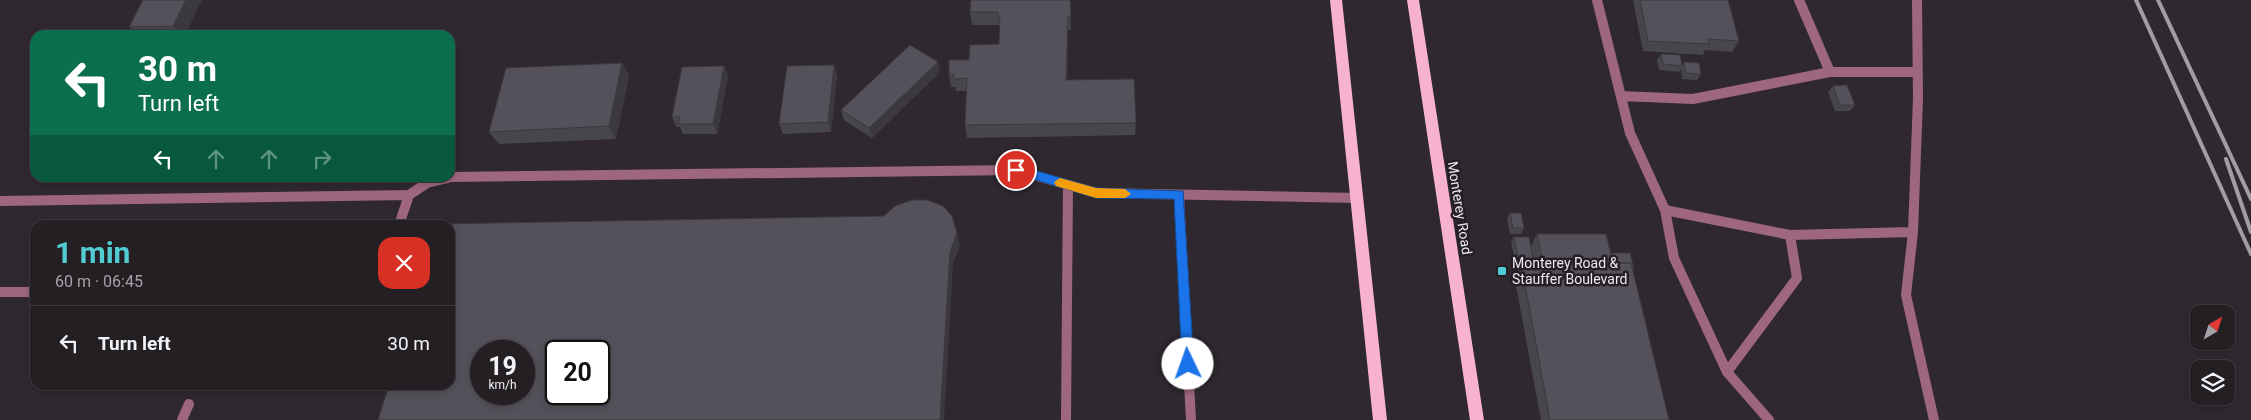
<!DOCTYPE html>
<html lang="en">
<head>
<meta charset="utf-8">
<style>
  body { margin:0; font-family:Roboto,sans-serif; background:#2b272b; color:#f1f3f6; height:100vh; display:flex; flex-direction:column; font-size:19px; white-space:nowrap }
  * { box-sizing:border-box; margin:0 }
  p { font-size:16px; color:#a3a2a6 }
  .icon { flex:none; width:28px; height:28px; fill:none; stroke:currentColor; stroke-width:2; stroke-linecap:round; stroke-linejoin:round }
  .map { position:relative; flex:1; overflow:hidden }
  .side { position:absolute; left:30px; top:220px; width:425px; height:170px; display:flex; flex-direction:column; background:#231f23; border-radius:15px; box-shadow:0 2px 8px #0003,0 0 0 1px #403d41 }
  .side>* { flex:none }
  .guide { position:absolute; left:30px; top:30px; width:425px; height:152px; border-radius:15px; box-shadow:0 2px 8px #0003,0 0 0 1px #403d41; background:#0b6e4f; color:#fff; overflow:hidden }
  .needle { width:32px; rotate:39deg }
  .tools { position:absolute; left:2190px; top:305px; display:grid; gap:10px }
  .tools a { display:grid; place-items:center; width:45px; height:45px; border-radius:10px; background:#231f23; box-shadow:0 2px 8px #0003,0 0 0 1px #403d41; font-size:25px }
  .speed { position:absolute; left:470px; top:340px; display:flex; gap:10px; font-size:25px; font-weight:700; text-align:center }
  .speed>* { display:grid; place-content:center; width:65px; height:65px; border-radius:50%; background:#231f23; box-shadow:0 2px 8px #0003,0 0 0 1px #403d41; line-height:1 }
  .speed small { font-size:12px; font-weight:400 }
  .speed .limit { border:2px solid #111; border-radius:8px; background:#fff; color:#111 }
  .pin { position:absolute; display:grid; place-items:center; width:42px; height:42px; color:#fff; margin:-21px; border:2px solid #fff; border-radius:50%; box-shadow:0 1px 5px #0007 }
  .me { position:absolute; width:55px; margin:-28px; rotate:357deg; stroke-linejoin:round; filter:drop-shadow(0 0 4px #0008) }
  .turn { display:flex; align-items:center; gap:18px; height:105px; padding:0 25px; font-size:22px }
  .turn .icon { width:65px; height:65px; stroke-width:2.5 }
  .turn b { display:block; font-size:35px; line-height:42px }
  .lanes { display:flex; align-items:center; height:48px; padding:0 25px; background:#0003; justify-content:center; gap:25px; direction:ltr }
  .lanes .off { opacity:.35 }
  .round { display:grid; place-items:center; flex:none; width:52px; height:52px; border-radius:15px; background:#2b272b }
  .summary { display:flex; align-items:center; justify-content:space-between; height:85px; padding:0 25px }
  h1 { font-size:30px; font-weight:700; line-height:38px; color:#51ccd2 }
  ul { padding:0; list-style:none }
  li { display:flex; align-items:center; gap:15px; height:75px; padding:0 25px; border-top:1px solid #403d41 }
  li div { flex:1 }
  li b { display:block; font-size:19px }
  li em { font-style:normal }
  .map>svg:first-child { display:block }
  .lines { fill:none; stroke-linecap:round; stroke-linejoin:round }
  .service { stroke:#9e677d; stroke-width:10 }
  .primary { fill:#f7b2cd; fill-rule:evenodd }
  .rail { stroke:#a19da1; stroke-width:4 }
  .wall { fill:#48464d }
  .shaded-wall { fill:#3b393f }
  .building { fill:#54515a; stroke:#3b393f; fill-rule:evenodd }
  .route { fill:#1a73e8; stroke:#114b97 }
  .slow { fill:#f59e0b }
  .poi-dot { fill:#51ccd2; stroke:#251f25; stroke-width:2 }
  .labels { text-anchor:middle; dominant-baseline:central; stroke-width:5; stroke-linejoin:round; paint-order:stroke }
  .street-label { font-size:14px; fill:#ece8ec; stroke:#251f25 }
  .poi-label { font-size:14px; fill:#ece8ec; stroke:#251f25; text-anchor:start }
</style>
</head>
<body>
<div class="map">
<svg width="2251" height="420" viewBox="0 0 2251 420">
  <rect width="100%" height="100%" fill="#2f292f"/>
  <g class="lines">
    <!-- service -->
    <path class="service" d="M1597 0 1630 133 1665 210 1674 258 1727 372 1769 420
      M1799 0 1830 72
      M1917 0 1918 98 1913 232 1906 295 1934 420
      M1621 96 1693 99 1830 72H1918
      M450 177 1016 170 1097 193 1357 198
      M1179 195 1191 420
      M0 201 409 195 427 183 448 178
      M1665 210 1790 235 1913 232
      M399 225 409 195
      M0 292H35
      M1727 372 1797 278 1790 235
      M182 420 189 404
      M1066 420 1068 185"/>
    <!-- primary -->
    <path class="primary" d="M1330 0H1342L1387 420H1373Z
      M1407 0H1419L1484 420H1470Z"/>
    <!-- rail -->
    <path class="rail" d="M2136 0 2251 254
      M2158 0 2251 199
      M2226 159 2251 232"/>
  </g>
  <!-- wall -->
  <path class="wall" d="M143 0 185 35H137L129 27Z
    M1070 0 1071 30H1068L1067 80 1136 123 1135 135 967 138 965 125 967 91H956L955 87H951L949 74 969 60 999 44 1000 31 999 25H972L970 12Z
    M1633 0H1728L1739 41 1732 52 1705 50 1703 55 1643 51Z
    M1661 54 1682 66 1684 62 1701 74 1697 80 1682 79 1681 69 1679 72 1659 70 1657 60Z
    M622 63 629 76 616 139 499 144 489 132Z
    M834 65 837 75 831 132 783 134 779 124Z
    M724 66 728 76 717 134H683L680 127H677L672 117Z
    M940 72 872 138 844 120 841 110Z
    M1833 86 1855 105 1850 111H1835L1828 92Z
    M1510 213 1524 228 1521 234H1510L1507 218Z
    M1537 234 1610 253 1634 269 1633 271 1669 420H1541L1514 275 1517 269 1511 242 1514 237 1531 246Z"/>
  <!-- shaded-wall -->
  <path class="shaded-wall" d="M186 0H202L185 35H182L173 26Z
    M1068 17V30L1067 92 1066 80Z
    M938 62 940 72 872 138 869 128Z
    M622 63 629 76 616 139 609 126Z
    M834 65 837 75 831 132 828 122Z
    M724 66 728 76 717 134 713 124Z
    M957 233 960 246 953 264 944 420H940L950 252Z"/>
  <!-- building -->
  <path class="building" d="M143 0H186L173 26 129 27Z
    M971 0H1070L1071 17H1068L1066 80 1134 79 1136 123 965 125 967 78 954 79V74H949V60H969L970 45 999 44 1000 18H998V12H970Z
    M1640 0H1728L1739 41 1708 39 1709 44 1648 41Z
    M910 45 938 62 869 128 841 110Z
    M1661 54 1680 55 1682 66 1663 64Z
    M1684 62 1699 63 1701 74 1686 73Z
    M622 63 609 126 489 132 506 68Z
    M834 65 828 122 779 124 787 66Z
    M724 66 713 124H678L680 117H672L682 67Z
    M1847 85 1855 105H1840L1833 86Z
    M912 200H927L943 206 952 216 957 233 950 252 940 420H378L389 385H450V225H440V224L884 216 895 206ZM481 351H524V394H481ZM556 351H599V394H556Z
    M1510 213H1521L1524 228H1513Z
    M1537 234H1606L1613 263H1631L1669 420H1550L1521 262 1543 263Z
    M1514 237H1529L1534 263 1521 262 1520 264Z
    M1610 253H1630L1634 269H1632L1631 263H1613Z"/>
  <!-- route -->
  <path class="route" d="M1016 165 1096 188 1183 191 1194 364 1192 368 1188 369 1184 368 1182 364 1174 199 1096 198 1013 173 1011 170Z"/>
  <!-- slow -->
  <path class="slow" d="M1060 178 1096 188 1125 189 1131 194 1125 198H1096L1056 186 1054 182Z"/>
  <!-- markers -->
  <rect class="poi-dot" x="1497" y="266" width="10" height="10" rx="2.5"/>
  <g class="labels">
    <!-- street labels -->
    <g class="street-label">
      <text transform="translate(1460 208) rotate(81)">Monterey Road</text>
    </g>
    <!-- poi labels -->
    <g class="poi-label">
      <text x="1512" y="263">Monterey Road &amp;<tspan x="1512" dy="16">Stauffer Boulevard</tspan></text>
    </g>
  </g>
</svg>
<div class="tools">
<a><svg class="needle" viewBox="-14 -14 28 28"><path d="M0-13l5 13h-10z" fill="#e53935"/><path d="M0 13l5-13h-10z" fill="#a3a2a6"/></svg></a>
<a><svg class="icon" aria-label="layers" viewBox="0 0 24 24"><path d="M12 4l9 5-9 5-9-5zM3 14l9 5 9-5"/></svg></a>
</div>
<div class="speed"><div>19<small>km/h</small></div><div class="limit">20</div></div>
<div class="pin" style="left:1016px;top:170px;background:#d93025"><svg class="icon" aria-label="arrive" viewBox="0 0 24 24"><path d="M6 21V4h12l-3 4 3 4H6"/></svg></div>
<svg class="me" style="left:1188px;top:364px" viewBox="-20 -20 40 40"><circle r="19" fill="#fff"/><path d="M0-13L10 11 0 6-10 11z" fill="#1a73e8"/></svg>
<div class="guide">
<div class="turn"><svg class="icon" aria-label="left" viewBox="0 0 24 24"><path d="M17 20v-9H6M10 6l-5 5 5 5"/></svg><div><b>30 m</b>Turn left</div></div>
<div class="lanes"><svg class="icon" aria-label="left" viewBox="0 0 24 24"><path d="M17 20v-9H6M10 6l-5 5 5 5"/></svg><svg class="icon off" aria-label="ahead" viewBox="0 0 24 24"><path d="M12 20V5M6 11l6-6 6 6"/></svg><svg class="icon off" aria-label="ahead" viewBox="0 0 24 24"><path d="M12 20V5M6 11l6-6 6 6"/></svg><svg class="icon off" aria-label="right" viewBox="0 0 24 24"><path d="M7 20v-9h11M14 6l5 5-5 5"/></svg></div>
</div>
<section class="side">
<div class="summary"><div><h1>1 min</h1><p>60 m · 06:45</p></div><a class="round" style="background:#d93025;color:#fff"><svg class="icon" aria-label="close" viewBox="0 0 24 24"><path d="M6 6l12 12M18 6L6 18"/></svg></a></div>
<ul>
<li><svg class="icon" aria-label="left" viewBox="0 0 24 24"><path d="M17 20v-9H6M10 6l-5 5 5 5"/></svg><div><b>Turn left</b></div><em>30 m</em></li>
</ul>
</section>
</div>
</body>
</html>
